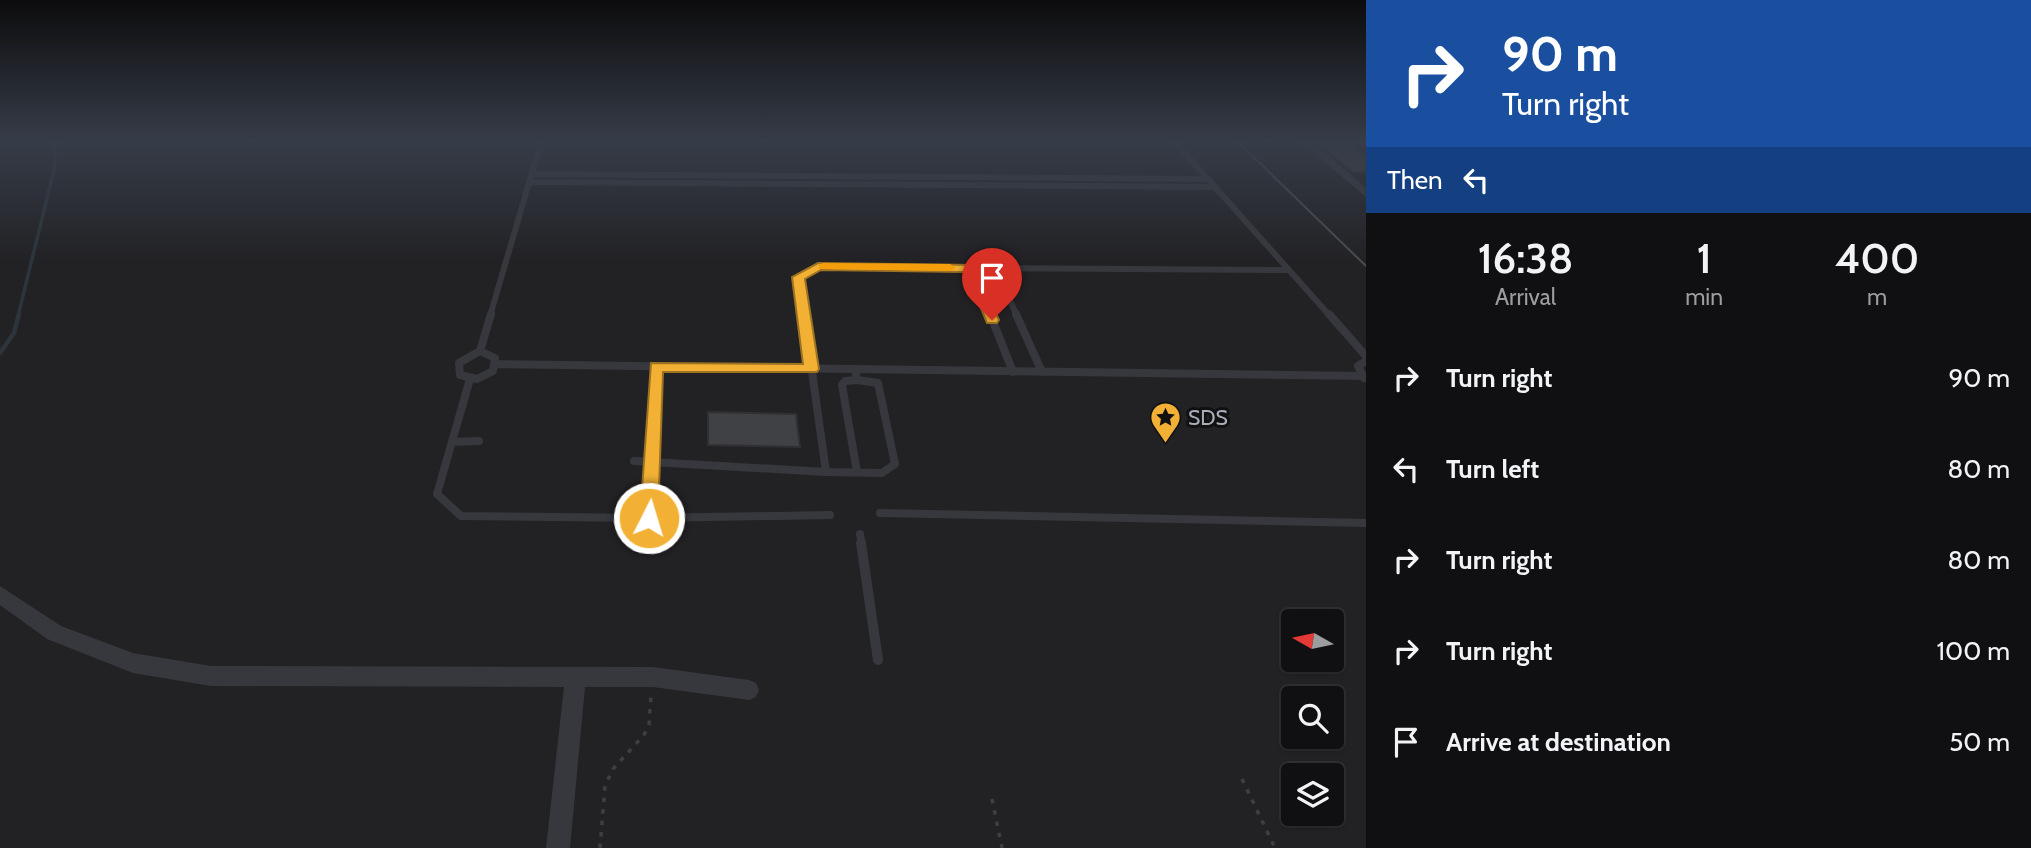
<!DOCTYPE html>
<html lang="en">
<head>
<meta charset="utf-8">
<style>
  body { margin:0; font-family:Cabin,sans-serif; background:#1e1e20; color:#f1f3f6; height:100vh; display:flex; flex-direction:column; font-size:26px; white-space:nowrap }
  * { box-sizing:border-box; margin:0 }
  p { font-size:23px; color:#9c9d9f }
  .icon { flex:none; width:38px; height:38px; fill:none; stroke:currentColor; stroke-width:2; stroke-linecap:round; stroke-linejoin:round }
  .map { position:relative; flex:1; overflow:hidden }
  .details { display:flex; flex-direction:column; background:#101012; width:665px }
  .details>* { flex:none }
  .top-card { background:#1a4fa0; color:#fff; overflow:hidden }
  .needle { width:46px; rotate:279deg }
  .controls { position:absolute; left:1281px; top:609px; display:grid; gap:14px }
  .controls a { display:grid; place-items:center; width:63px; height:63px; border-radius:7px; background:#101012; box-shadow:0 2px 5px #0004,0 0 0 2px #303032; font-size:35px }
  .pin { position:absolute; display:grid; place-items:center; width:60px; height:60px; color:#fff; margin:-72px -30px; border-radius:50% 50% 50% 0; rotate:-45deg; box-shadow:0 0 7px #0007 }
  .pin .icon { rotate:45deg }
  .me { position:absolute; width:77px; margin:-38px; rotate:5deg; stroke-linejoin:round; filter:drop-shadow(0 0 5px #0008) }
  .turn { display:flex; align-items:center; gap:24px; height:147px; padding:0 21px; font-size:32px }
  .turn .icon { width:91px; height:91px; stroke-width:2.5 }
  .turn b { display:block; font-size:49px; line-height:60px }
  .then { display:flex; align-items:center; height:66px; padding:0 21px; background:#0003; gap:14px; font-size:26px }
  .eta { display:flex; justify-content:space-evenly; align-items:center; height:119px; text-align:center }
  .eta b { font-size:42px; font-weight:600; line-height:49px }
  ul { padding:0; list-style:none }
  li { display:flex; align-items:center; gap:21px; height:91px; padding:0 21px }
  li div { flex:1 }
  li b { display:block; font-size:26px }
  li em { font-style:normal }
  main { display:flex; flex:1; min-height:0 }
  .map>svg:first-child { display:block }
  .built { fill:#222225; fill-rule:evenodd }
  .lines { fill:none; stroke-linecap:round; stroke-linejoin:round }
  .stream-far1 { stroke:#2c353c; stroke-width:3.5 }
  .stream { stroke:#2c353c; stroke-width:4.5 }
  .building { fill:#404145; stroke:#303034; stroke-width:2 }
  .path { stroke:#3d3f44; stroke-width:3.5; stroke-dasharray:4.5 7; stroke-linecap:butt }
  .service-far2 { stroke:#37383d; stroke-width:6 }
  .service-far1 { stroke:#37383d; stroke-width:8 }
  .service { stroke:#37383d; stroke-width:10 }
  .minor { fill:#37383d; fill-rule:evenodd }
  .tram { stroke:#4a4c52; stroke-width:2 }
  .route { fill:#f2b134; stroke:#9d7322; stroke-width:2 }
  .slow { fill:#f59e0b }
  .labels { text-anchor:middle; dominant-baseline:central; stroke-width:6; stroke-linejoin:round; paint-order:stroke }
  .poi-label { font-size:21px; fill:#a8adb8; stroke:#111113; text-anchor:start }
</style>
</head>
<body>
<main>
<div class="map">
<svg width="1366" height="848" viewBox="0 0 1366 848">
  <rect width="100%" height="100%" fill="#161618"/>
  <!-- built -->
  <path class="built" d="M0 142H1366V848H0ZM1293 621H1332V660H1293ZM1293 698H1332V737H1293ZM1293 775H1332V814H1293Z"/>
  <g class="lines">
    <!-- stream-far1 -->
    <path class="stream-far1" d="M18 316 55 166V142"/>
    <!-- stream -->
    <path class="stream" d="M0 353 14 333 19 314"/>
  </g>
  <!-- building -->
  <path class="building" d="M1317 142H1347L1366 157V172H1353Z
    M708 412 796 414 800 447 708 445Z"/>
  <g class="lines">
    <!-- path -->
    <path class="path" d="M1242 779 1275 848
      M992 799 1002 848
      M600 848 605 786 613 769 644 735 649 724 651 695"/>
    <!-- service-far2 -->
    <path class="service-far2" d="M1175 142 1330 316
      M532 174 1208 179
      M530 182 1214 187
      M971 268 990 316
      M995 268 1017 316
      M490 316 541 142
      M804 316 799 277 818 267 1289 270"/>
    <!-- service-far1 -->
    <path class="service-far1" d="M990 314 1013 372
      M1016 314 1042 372
      M1329 314 1366 356
      M480 351 491 314
      M480 351 495 358 493 371 477 379 460 375 459 363Z
      M496 364 1362 376
      M1364 378 1358 366 1366 361
      M470 379 437 494 461 516 649 518 830 515
      M857 380 845 381 842 385 857 472
      M452 442 479 441
      M634 461 826 472 804 314
      M826 472 882 473 895 464 878 383 857 380 855 369
      M880 513 1366 523
      M649 518 656 367
      M860 534 862 545"/>
    <!-- service -->
    <path class="service" d="M861 543 878 660"/>
    <!-- minor -->
    <path class="minor" d="M1301 142H1313L1366 188V197Z
      M1355 142H1366V150Z
      M0 586 61 626 133 653 211 666 653 667 749 680 756 683 759 690 756 697 749 700 653 687H585L570 848H546L564 687 211 686 133 673 47 639 0 605Z"/>
    <!-- tram -->
    <path class="tram" d="M1238 142 1366 266"/>
  </g>
  <!-- sky -->
  <linearGradient id="sky" x2="0" y2="1"><stop stop-color="#0c0c0d"/><stop offset="0.54" stop-color="#363c48"/><stop offset="1" stop-color="#363c48" stop-opacity="0"/></linearGradient>
  <rect width="1366" height="261" fill="url(#sky)"/>
  <!-- route -->
  <path class="route" d="M818 263 975 265 999 320 997 323H987L966 272 821 270 805 279 819 369 817 372H663L658 518 649 525 642 523 640 518 651 363 803 364 792 277Z"/>
  <!-- slow -->
  <path class="slow" d="M824 263 950 264 956 268 950 271 819 269V264Z"/>
  <!-- icons -->
  <defs>
    <symbol id="sight-pin" viewBox="-11 -11 22 30"><path d="M0 17L-7.5 6A9.5 9.5 0 1 1 7.5 6Z" fill="#f2b134" stroke="#111113"/><path d="M0-6L1.8-2.2L6-1.7L2.9 1.2L3.7 5.4L0 3.3L-3.7 5.4L-2.9 1.2L-6-1.7L-1.8-2.2Z" fill="#111"/></symbol>
  </defs>
  <g fill-rule="evenodd">
    <use href="#sight-pin" x="1148" y="400" width="35" height="47"/>
  </g>
  <g class="labels">
    <!-- poi labels -->
    <g class="poi-label">
      <text x="1188" y="417">SDS</text>
    </g>
  </g>
</svg>
<div class="controls">
<a><svg class="needle" viewBox="-14 -14 28 28"><path d="M0-13l5 13h-10z" fill="#e53935"/><path d="M0 13l5-13h-10z" fill="#9c9d9f"/></svg></a>
<a><svg class="icon" aria-label="search" viewBox="0 0 24 24"><circle cx="10" cy="10" r="6"/><path d="M15 15l6 6"/></svg></a>
<a><svg class="icon" aria-label="layers" viewBox="0 0 24 24"><path d="M12 4l9 5-9 5-9-5zM3 14l9 5 9-5"/></svg></a>
</div>
<div class="pin" style="left:992px;top:320px;background:#d93025"><svg class="icon" aria-label="arrive" viewBox="0 0 24 24"><path d="M6 21V4h12l-3 4 3 4H6"/></svg></div>
<svg class="me" style="left:649px;top:518px" viewBox="-20 -20 40 40"><circle r="17" fill="#f2b134" stroke="#fff" stroke-width="3"/><path d="M0-11L8 9 0 5-8 9z" fill="#fff"/></svg>
</div>
<section class="details">
<div class="top-card">
<div class="turn"><svg class="icon" aria-label="right" viewBox="0 0 24 24"><path d="M7 20v-9h11M14 6l5 5-5 5"/></svg><div><b>90 m</b>Turn right</div></div>
<div class="then">Then<svg class="icon" aria-label="left" viewBox="0 0 24 24"><path d="M17 20v-9H6M10 6l-5 5 5 5"/></svg></div>
</div>
<div class="eta">
<div><b>16:38</b><p>Arrival</p></div>
<div><b>1</b><p>min</p></div>
<div><b>400</b><p>m</p></div>
</div>
<ul>
<li><svg class="icon" aria-label="right" viewBox="0 0 24 24"><path d="M7 20v-9h11M14 6l5 5-5 5"/></svg><div><b>Turn right</b></div><em>90 m</em></li>
<li><svg class="icon" aria-label="left" viewBox="0 0 24 24"><path d="M17 20v-9H6M10 6l-5 5 5 5"/></svg><div><b>Turn left</b></div><em>80 m</em></li>
<li><svg class="icon" aria-label="right" viewBox="0 0 24 24"><path d="M7 20v-9h11M14 6l5 5-5 5"/></svg><div><b>Turn right</b></div><em>80 m</em></li>
<li><svg class="icon" aria-label="right" viewBox="0 0 24 24"><path d="M7 20v-9h11M14 6l5 5-5 5"/></svg><div><b>Turn right</b></div><em>100 m</em></li>
<li><svg class="icon" aria-label="arrive" viewBox="0 0 24 24"><path d="M6 21V4h12l-3 4 3 4H6"/></svg><div><b>Arrive at destination</b></div><em>50 m</em></li>
</ul>
</section>
</main>
</body>
</html>
